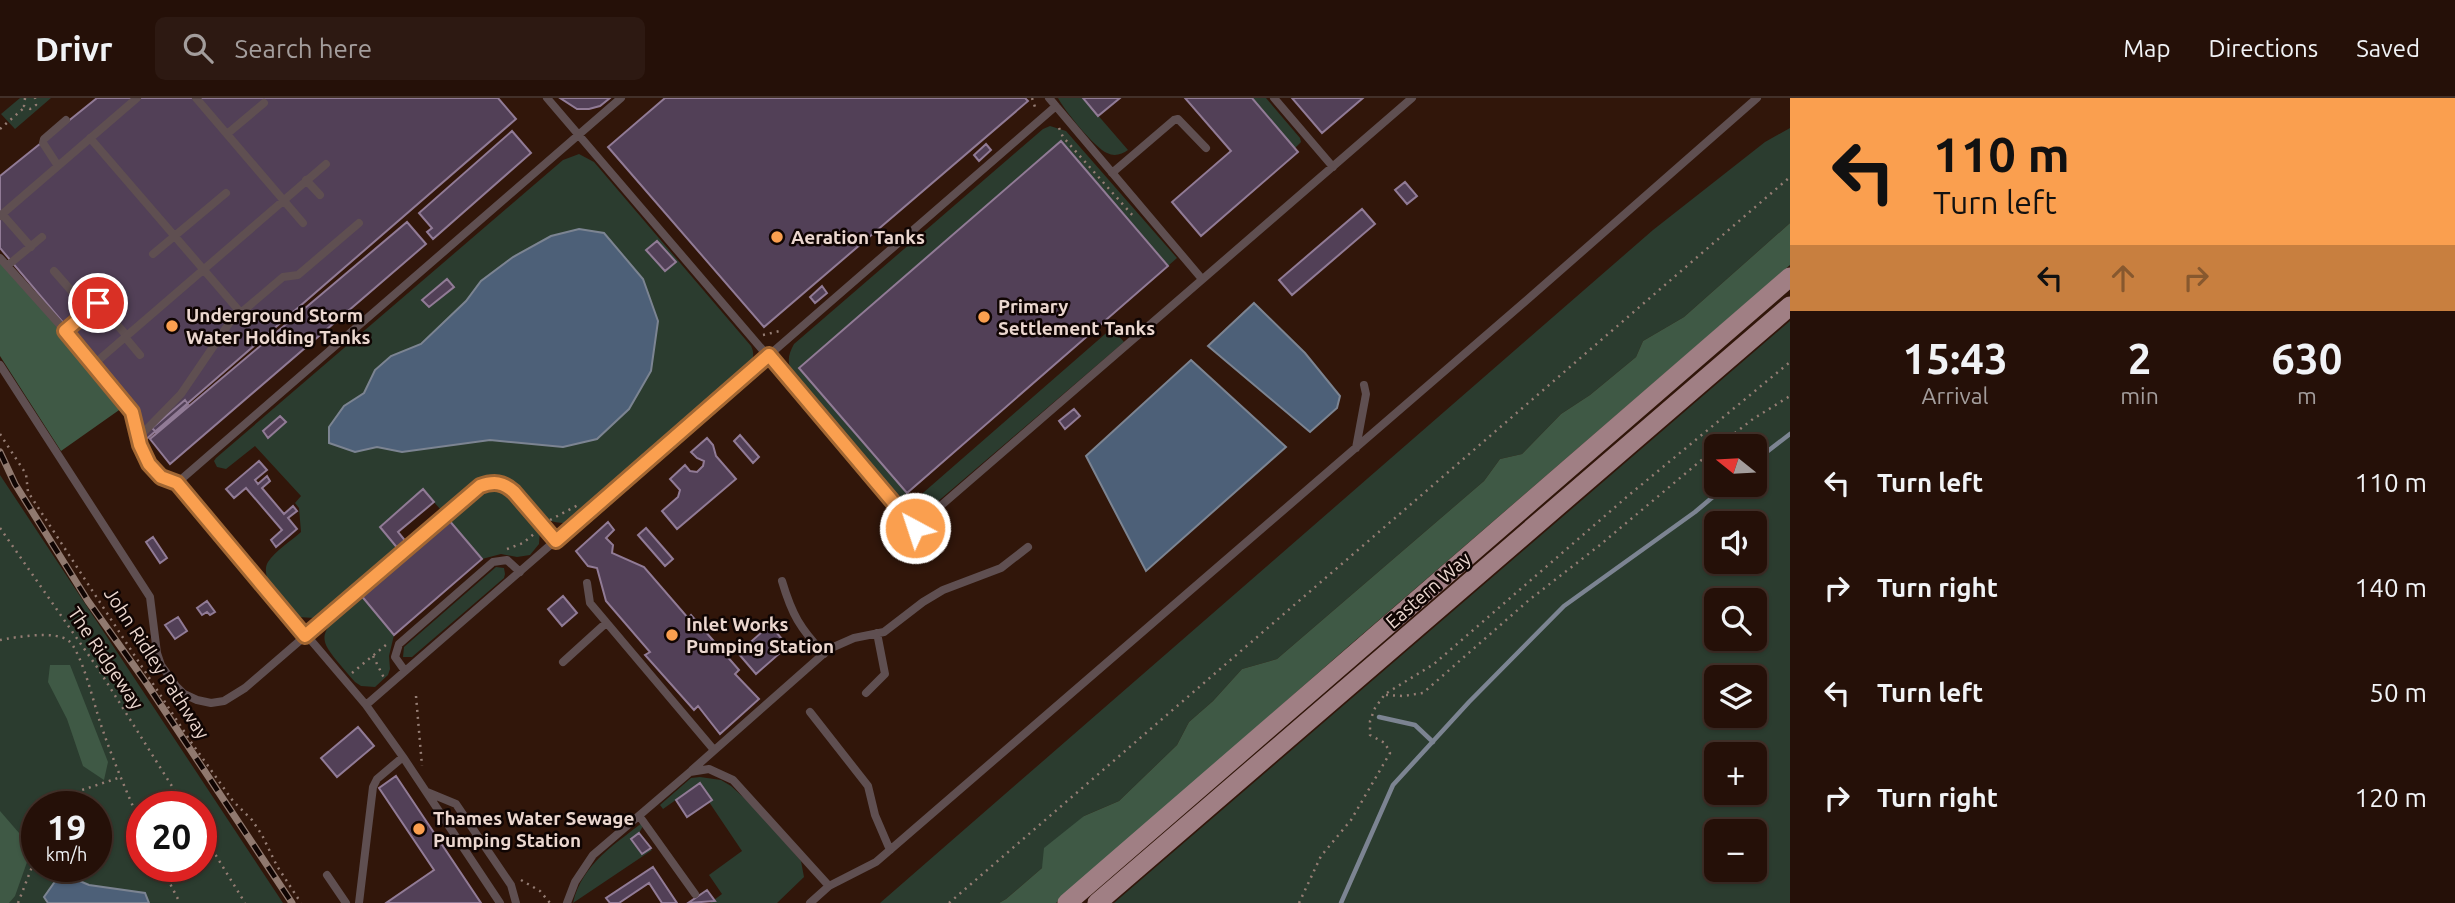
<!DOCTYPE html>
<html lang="en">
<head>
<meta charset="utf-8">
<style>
  body { margin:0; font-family:Ubuntu,sans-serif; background:#2d1912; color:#f1f3f6; height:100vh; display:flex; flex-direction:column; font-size:26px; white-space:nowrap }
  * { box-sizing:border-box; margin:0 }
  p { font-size:23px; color:#a39d9c }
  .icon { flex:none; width:38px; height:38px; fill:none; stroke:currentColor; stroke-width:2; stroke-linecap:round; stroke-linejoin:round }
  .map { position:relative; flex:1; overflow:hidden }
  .side { display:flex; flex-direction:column; background:#251008; width:665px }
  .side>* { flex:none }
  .top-card { background:#fa9f4f; color:#111; overflow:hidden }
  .needle { width:46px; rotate:288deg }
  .tools { position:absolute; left:1704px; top:336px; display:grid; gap:14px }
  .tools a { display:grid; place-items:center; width:63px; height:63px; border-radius:10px; background:#251008; box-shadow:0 2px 5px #0004,0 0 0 2px #423029; font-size:35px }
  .speed { position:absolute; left:21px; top:693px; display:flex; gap:14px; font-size:35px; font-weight:700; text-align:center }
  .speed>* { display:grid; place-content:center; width:91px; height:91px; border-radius:50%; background:#251008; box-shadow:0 2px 5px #0004,0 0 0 2px #423029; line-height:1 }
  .speed small { font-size:18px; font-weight:400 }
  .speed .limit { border:10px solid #d22; background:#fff; color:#111 }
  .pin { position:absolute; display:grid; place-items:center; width:60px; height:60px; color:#fff; margin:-30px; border:4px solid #fff; border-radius:50%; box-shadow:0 2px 7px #0007 }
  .me { position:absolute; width:77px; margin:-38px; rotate:320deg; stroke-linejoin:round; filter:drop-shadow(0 0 5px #0008) }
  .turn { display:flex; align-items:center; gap:24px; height:147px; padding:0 28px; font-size:32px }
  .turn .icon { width:91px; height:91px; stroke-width:2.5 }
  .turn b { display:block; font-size:49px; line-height:60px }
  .lanes { display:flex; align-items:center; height:66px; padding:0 28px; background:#0003; justify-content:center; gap:35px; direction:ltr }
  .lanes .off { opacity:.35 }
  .eta { display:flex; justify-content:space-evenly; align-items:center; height:119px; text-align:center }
  .eta b { font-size:42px; font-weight:700; line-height:49px }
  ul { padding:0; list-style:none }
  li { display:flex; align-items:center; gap:21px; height:105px; padding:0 28px }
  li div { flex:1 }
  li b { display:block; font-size:26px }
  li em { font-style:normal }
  header { display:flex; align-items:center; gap:42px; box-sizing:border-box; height:98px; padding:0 35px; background:#251008; border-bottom:2px solid #423029 }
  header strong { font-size:33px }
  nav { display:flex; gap:38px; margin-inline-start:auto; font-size:24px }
  .search { width:490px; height:63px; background:#2d1912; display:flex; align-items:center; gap:18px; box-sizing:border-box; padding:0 24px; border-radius:10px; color:#a39d9c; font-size:26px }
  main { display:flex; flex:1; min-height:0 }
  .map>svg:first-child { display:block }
  .green { fill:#2b3c2f; fill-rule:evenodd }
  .forest { fill:#3f5945 }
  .water { fill:#4d6078; stroke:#7c8492; stroke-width:2 }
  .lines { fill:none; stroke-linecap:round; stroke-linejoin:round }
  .stream { stroke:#7c8492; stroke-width:4.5 }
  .building { fill:#524057; stroke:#917b96; stroke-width:2 }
  .path { stroke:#957d74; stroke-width:2.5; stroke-dasharray:2 5; stroke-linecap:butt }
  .service { stroke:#5f4f51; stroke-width:8 }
  .primary { stroke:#a07f84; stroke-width:19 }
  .rail-casing { stroke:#90796f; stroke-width:7 }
  .rail { stroke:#100503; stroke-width:4.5; stroke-dasharray:13; stroke-linecap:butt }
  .route-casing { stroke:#a26733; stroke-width:18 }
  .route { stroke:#fa9f4f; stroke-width:12 }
  .poi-dot { fill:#fa9f4f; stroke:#100503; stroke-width:2.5 }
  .labels { text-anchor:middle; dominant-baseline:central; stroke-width:5; stroke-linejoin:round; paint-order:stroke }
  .poi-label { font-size:19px; font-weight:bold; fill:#ebd7cf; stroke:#100503; text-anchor:start }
  .street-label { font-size:19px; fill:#ebd7cf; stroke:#100503 }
</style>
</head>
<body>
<header>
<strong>Drivr</strong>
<div class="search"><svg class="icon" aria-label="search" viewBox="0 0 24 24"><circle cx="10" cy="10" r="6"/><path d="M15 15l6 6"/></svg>Search here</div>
<nav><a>Map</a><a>Directions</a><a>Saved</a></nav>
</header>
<main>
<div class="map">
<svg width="1790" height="805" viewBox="0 0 1790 805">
  <rect width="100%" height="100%" fill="#31160a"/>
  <!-- green -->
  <path class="green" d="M20 0H51L15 31 1 16Z
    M1058 0H1083L1128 52C1122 56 1115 59 1107 55 1095 50 1064 12 1058 0Z
    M1252 0H1266L1300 40 1301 44 1295 50Z
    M1050 28 1066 33 1177 160 1168 168 1060 44 800 269 907 395 900 400 792 275C787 263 788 257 794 246L1043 31Z
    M1790 30V125L1684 219 1643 243 1636 259 1590 297 1561 316 1522 356 1500 361 1484 383 1277 561 1242 571 1213 603 1189 624 1177 647 1119 703 1084 718 1042 770 1006 801 999 805H880L1653 132 1765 44Z
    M579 56 594 64 751 248C756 258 752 264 744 272L571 422 564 425C559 425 553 424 548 422 524 409 509 364 475 383 463 391 452 403 441 412L423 392 380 429 399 452 322 515 314 520 298 519C286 511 258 480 268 464 275 453 291 443 301 434L299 410 295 405 301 398 255 348 226 371 217 369 214 363 216 360 563 62Z
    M1790 223V805H1114ZM1717 348H1755V387H1717ZM1717 425H1755V464H1717ZM1717 502H1755V541H1717ZM1717 579H1755V618H1717ZM1717 656H1755V695H1717ZM1755 733V772H1717V733Z
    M1112 230 1124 244 929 411 918 413 908 408Z
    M0 377 283 805H0ZM37 709H96V768H37ZM142 709H201V768H142Z
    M496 389 509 396 540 432 539 446 530 457 517 459 501 456 482 461 448 421 490 390Z
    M496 469 504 470 505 476 504 480 412 559H403L404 549Z
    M360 496 394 537 389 558 390 571 388 577 375 589 361 588 355 584C313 535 314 542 360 496Z
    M700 679 721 682 731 688 753 708 801 763 804 779 777 805H710L722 796 709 777 742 753 709 704 712 702 700 685 663 711 660 707 691 680Z
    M647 721 639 735 631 741 652 752 573 805C582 765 617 745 647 721Z"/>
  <!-- forest -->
  <path class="forest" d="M1790 125V167L1350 547 1056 805H999L1006 801 1042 770 1044 750 1084 718 1119 703 1177 647 1189 624 1213 603 1242 571 1277 561 1484 383 1500 361 1522 356 1561 316 1590 297 1636 259 1643 243 1684 219Z
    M0 162 86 262 122 310 61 353 0 258Z
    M50 567H70L108 664 104 682 83 668 67 621 48 584Z
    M0 713 32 750 15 798 9 805H0Z"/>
  <!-- water -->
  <path class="water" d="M579 131 604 135 643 181 658 223 651 273 629 311 597 341 563 349 490 342 402 354 377 349 355 354 329 345V329L344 308 364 295 375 272 391 258 421 246 466 203 481 183 513 159 551 138Z
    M1254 205 1305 255 1340 298 1337 310 1310 334 1208 248Z
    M1191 262 1286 349 1146 473 1086 358Z
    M61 775 89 787 145 795 149 805H48L44 799Z"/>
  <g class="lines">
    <!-- stream -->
    <path class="stream" d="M1755 363 1790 336
      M1379 619 1415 627 1433 644
      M1341 805 1393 687 1469 604 1564 508 1695 414 1727 387"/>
  </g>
  <!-- building -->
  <path class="building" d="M97 0H498L516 21 143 344 131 305 0 150V78Z
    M560 0H610L600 8 589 11H577Z
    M665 0H1025L1028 3 764 229 608 49Z
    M1083 0H1120L1098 18Z
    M1185 0H1252L1298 54 1201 138 1172 104 1231 53Z
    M1292 0H1363L1322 35Z
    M512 33 531 55 433 141 427 134 432 130 419 115Z
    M1061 43 1168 168 907 395 799 270Z
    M986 46 991 52 979 63 974 57Z
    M1405 84 1417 98 1407 106 1395 92Z
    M1362 111 1375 126 1292 197 1279 182Z
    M407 124 426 146 170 366 150 341Z
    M657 143 676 164 665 173 646 152Z
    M447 181 454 189 429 209 422 202Z
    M822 188 827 195 815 205 810 199Z
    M185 302 188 306 156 334 152 330Z
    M1074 311 1080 318 1065 331 1059 323Z
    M280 318 286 324 268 340 263 333Z
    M740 337 759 359 753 365 734 343Z
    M707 340 713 347 716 358 736 381 677 431 662 413 678 399 680 392 670 381 685 367 690 373 697 374 703 368 704 363 697 360 691 354Z
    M259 363 267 372 255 382 258 386 267 378 270 383 262 390 284 416 293 408 297 413 288 420 297 431 276 449 271 442 282 432 246 390 234 400 226 391Z
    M423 391 434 404 398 434 407 445 399 452 380 429Z
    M448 421 482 461 394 537 360 496Z
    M608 424 614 432 606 440 613 447 612 455 644 469 688 520 691 517 739 572 735 576 759 601 720 636 698 608 694 612 645 557 650 554 606 503 597 470 588 468 576 453Z
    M646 430 673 461 665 468 638 437Z
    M153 439 167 460 160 465 146 444Z
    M563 498 577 515 562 528 548 511Z
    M207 503 215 514 210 517 207 514 202 517 197 510Z
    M178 519 187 533 175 541 165 527Z
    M770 527 788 548 756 576 738 555Z
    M358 629 374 648 337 679 321 660Z
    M396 678 481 805H386L434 772 379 690Z
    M700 685 712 702 687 719 676 702Z
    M639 735 651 750 642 756 631 741Z
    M653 769 677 805H662L649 785 619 805H610L606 800Z
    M707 792 715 803 688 805Z"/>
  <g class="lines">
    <!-- path -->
    <path class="path" d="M25 0 24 8 30 11 36 7 35 0
      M1032 0 1036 12
      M1059 30 1063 39 1134 119
      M0 31 25 9
      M763 237 780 233
      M0 336 26 376 28 394 191 644 233 703 252 722 262 737 277 768 301 805
      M1718 348 1753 321 1790 298
      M550 422 578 407
      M0 430 99 572 185 709
      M507 451 523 445 534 436
      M0 542C16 539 56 532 69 543 82 555 94 606 100 624 112 660 127 695 142 729
      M373 558 384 580
      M352 575 387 546
      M1386 597 1403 598 1423 595 1529 502 1600 447 1717 349
      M416 598 422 668
      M60 709 82 692 121 679
      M201 733 245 805
      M161 768 180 805
      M521 782 540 793 550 805
      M18 805 37 756
      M949 805 1790 79
      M1299 805 1321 758 1351 722 1390 655 1385 645 1370 637V623L1375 610 1385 596 1434 566 1629 397 1790 264"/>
    <!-- service -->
    <path class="service" d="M196 0 303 125
      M547 0 915 430 1412 0
      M1049 0 1202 181
      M1274 0 1333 69
      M227 36 264 5
      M90 40 241 215
      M58 68 43 45 44 41 66 22
      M1112 75 1174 22 1178 21 1206 50
      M306 82 320 97
      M2 116 31 149
      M0 118 137 0
      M153 156 226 95
      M0 160 87 257 125 305 132 314 140 347 149 366 161 379 177 385 366 607
      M7 168 42 139
      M54 173 89 213
      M66 233 98 205 127 238
      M125 239 140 257
      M94 266 326 66
      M0 267 150 499 157 555 161 567 176 588 184 596 197 602 211 605 224 603 245 590 479 388 489 385 506 387 556 443
      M138 340 181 296 230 224 283 179 298 177 359 125
      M1356 350 1366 296 1364 287
      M177 385 621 0
      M782 483C792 517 800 530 824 556
      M587 485 590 505 714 652
      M563 564 606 525
      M405 573 395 559 399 546 493 464 507 462 520 474
      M866 595 885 576 877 535
      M810 614 868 688 875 717 890 752
      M692 672 829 551 854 540 884 534 923 504 943 492 1001 470 1028 449
      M427 694 456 706 511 787 516 805
      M640 719 695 796
      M327 777 346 805
      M359 805 373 689 377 681 403 659
      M500 805 403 659 366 607 1056 8
      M567 805 575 784 593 757 690 674 709 671 733 682 829 788 876 764 1528 201 1757 0
      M810 805 829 788"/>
    <!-- primary -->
    <path class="primary" d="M1067 805 1790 179
      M1097 805 1790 208"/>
    <defs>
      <path id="rail" d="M0 354 15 386 88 503 147 586 292 805"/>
    </defs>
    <!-- rail casing -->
    <use href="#rail" class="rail-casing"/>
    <!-- rail -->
    <use href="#rail" class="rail"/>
  </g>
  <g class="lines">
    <defs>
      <path id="route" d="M98 205 65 233 132 314 140 347 149 366 161 379 177 385 305 538 480 388C494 383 503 384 514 394L556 443 769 257 915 430"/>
    </defs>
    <!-- route casing -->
    <use href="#route" class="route-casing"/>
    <!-- route -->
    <use href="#route" class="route"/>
  </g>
  <!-- markers -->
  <g class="poi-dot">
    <circle cx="777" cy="139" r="7"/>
    <circle cx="984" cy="219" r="7"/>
    <circle cx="172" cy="228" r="7"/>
    <circle cx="672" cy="537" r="7"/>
    <circle cx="419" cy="731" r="7"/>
  </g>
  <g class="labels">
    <!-- poi labels -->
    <g class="poi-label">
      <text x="791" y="139">Aeration Tanks</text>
      <text x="998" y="208">Primary<tspan x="998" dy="22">Settlement Tanks</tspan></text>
      <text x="186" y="217">Underground Storm<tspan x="186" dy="22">Water Holding Tanks</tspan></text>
      <text x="686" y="526">Inlet Works<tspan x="686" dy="22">Pumping Station</tspan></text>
      <text x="433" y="720">Thames Water Sewage<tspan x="433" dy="22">Pumping Station</tspan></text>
    </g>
    <!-- street labels -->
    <g class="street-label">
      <text transform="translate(1428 492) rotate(-41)">Eastern Way</text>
      <text transform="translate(106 560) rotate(56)">The Ridgeway</text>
      <text transform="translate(157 565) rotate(57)">John Ridley Pathway</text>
    </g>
  </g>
</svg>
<div class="tools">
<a><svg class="needle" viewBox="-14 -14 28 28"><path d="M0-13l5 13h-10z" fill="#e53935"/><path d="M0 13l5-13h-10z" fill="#a39d9c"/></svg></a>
<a><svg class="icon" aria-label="sound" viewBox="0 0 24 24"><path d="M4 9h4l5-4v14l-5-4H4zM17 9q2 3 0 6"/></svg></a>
<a><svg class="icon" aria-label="search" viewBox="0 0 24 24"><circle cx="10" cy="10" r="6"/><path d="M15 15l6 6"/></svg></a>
<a><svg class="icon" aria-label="layers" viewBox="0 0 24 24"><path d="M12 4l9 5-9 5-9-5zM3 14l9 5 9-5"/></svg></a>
<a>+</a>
<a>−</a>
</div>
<div class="speed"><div>19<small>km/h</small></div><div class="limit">20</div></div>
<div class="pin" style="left:98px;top:205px;background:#d93025"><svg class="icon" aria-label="arrive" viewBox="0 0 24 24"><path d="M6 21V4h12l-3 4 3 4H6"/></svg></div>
<svg class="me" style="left:915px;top:430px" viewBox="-20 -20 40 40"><circle r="17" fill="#fa9f4f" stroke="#fff" stroke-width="3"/><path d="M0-11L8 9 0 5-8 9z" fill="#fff"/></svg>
</div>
<section class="side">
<div class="top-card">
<div class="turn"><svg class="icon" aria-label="left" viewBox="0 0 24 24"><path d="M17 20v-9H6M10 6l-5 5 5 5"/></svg><div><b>110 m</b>Turn left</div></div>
<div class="lanes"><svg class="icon" aria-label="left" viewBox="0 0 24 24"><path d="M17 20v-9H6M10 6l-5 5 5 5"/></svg><svg class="icon off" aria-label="ahead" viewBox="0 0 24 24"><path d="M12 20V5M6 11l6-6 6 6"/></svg><svg class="icon off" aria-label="right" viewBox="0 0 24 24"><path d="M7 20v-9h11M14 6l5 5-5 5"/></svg></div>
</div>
<div class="eta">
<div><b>15:43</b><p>Arrival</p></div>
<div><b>2</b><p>min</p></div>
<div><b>630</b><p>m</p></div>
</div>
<ul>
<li><svg class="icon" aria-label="left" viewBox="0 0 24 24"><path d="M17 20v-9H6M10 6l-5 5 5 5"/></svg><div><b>Turn left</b></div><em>110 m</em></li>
<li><svg class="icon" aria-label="right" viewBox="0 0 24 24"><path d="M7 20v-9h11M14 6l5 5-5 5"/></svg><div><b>Turn right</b></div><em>140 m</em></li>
<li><svg class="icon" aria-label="left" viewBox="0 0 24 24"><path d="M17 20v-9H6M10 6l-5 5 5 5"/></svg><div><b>Turn left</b></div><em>50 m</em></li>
<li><svg class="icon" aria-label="right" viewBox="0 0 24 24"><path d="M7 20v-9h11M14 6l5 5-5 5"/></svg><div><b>Turn right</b></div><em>120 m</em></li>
</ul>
</section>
</main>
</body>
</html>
